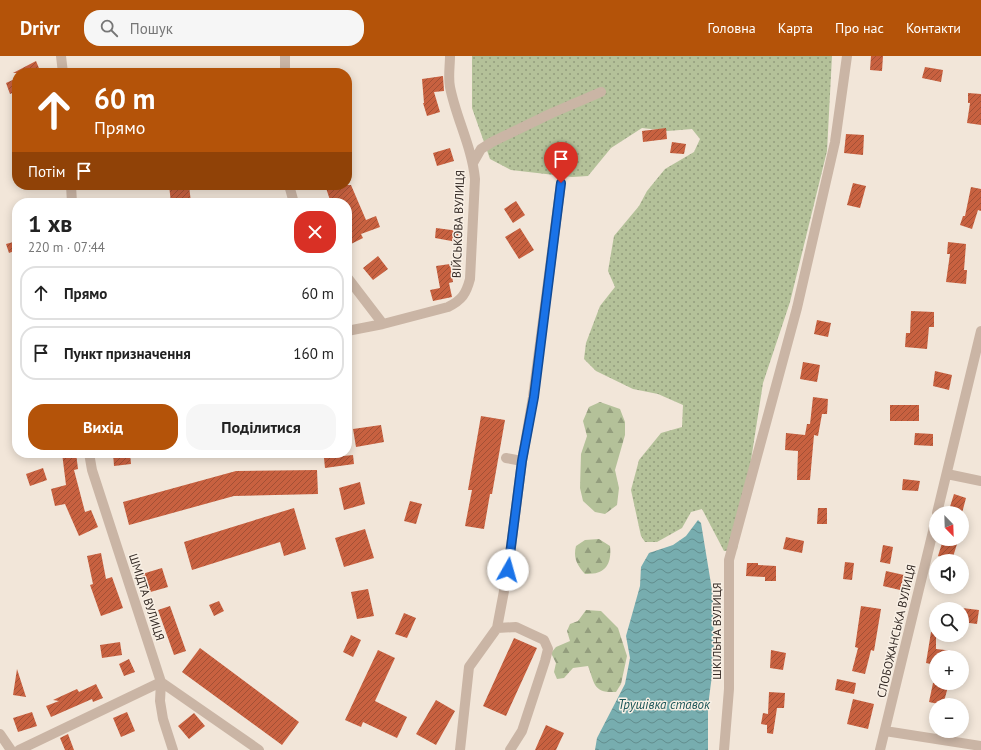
<!DOCTYPE html>
<html lang="uk">
<head>
<meta charset="utf-8">
<style>
  body { margin:0; font-family:"PT Sans",sans-serif; background:#f6f6f6; color:#222; height:100vh; display:flex; flex-direction:column; font-size:15px; white-space:nowrap }
  * { box-sizing:border-box; margin:0 }
  p { font-size:13px; color:#767676 }
  .icon { flex:none; width:22px; height:22px; fill:none; stroke:currentColor; stroke-width:2; stroke-linecap:round; stroke-linejoin:round }
  .map { position:relative; flex:1; overflow:hidden }
  .details { position:absolute; left:12px; top:142px; width:340px; height:260px; display:flex; flex-direction:column; background:#fff; border-radius:16px; box-shadow:0 2px 10px #0003 }
  .details>* { flex:none }
  .hud { position:absolute; left:12px; top:12px; width:340px; height:122px; border-radius:16px; box-shadow:0 2px 10px #0003; background:#b45309; color:#fff; overflow:hidden }
  .needle { width:26px; rotate:157deg }
  .fabs { position:absolute; left:929px; top:450px; display:grid; gap:8px }
  .fabs a { display:grid; place-items:center; width:40px; height:40px; border-radius:50%; background:#fff; box-shadow:0 2px 10px #0003; font-size:20px }
  .pin { position:absolute; display:grid; place-items:center; width:34px; height:34px; color:#fff; margin:-41px -17px; border-radius:50% 50% 50% 0; rotate:-45deg; box-shadow:0 0 4px #0007 }
  .pin .icon { rotate:45deg }
  .me { position:absolute; width:44px; margin:-22px; rotate:7deg; stroke-linejoin:round; filter:drop-shadow(0 0 3px #0008) }
  .turn { display:flex; align-items:center; gap:14px; height:84px; padding:0 16px; font-size:18px }
  .turn .icon { width:52px; height:52px; stroke-width:2.5 }
  .turn b { display:block; font-size:28px; line-height:34px }
  .then { display:flex; align-items:center; height:38px; padding:0 16px; background:#0003; gap:8px; font-size:15px }
  .round { display:grid; place-items:center; flex:none; width:42px; height:42px; border-radius:16px; background:#f6f6f6 }
  .summary { display:flex; align-items:center; justify-content:space-between; height:68px; padding:0 16px }
  h1 { font-size:24px; font-weight:800; line-height:30px }
  .primary-button { display:flex; gap:8px; margin-top:auto; padding:8px 16px }
  .primary-button a { flex:1; height:46px; border-radius:16px; background:#b45309; color:#fff; font-size:16px; font-weight:800; line-height:46px; text-align:center }
  .primary-button a+a { background:#f6f6f6; color:#222 }
  ul { padding:0; list-style:none }
  li { display:flex; align-items:center; gap:12px; height:54px; margin:0 8px 6px; padding:0 8px; border:2px solid #e0e0e0; border-radius:16px }
  li div { flex:1 }
  li b { display:block; font-size:15px }
  li em { font-style:normal }
  header { display:flex; align-items:center; gap:24px; box-sizing:border-box; height:56px; padding:0 20px; background:#b45309; color:#fff }
  header strong { font-size:19px }
  nav { display:flex; gap:22px; margin-inline-start:auto; font-size:14px }
  .search { width:280px; height:36px; background:#f6f6f6; display:flex; align-items:center; gap:10px; box-sizing:border-box; padding:0 14px; border-radius:16px; color:#767676; font-size:15px }
  .map>svg:first-child { display:block }
  .green { fill:url(#green-dots) }
  .forest { fill:url(#forest-firs) }
  .water { fill:url(#water-waves) }
  .building { fill:url(#building-hatch) }
  .lines { fill:none; stroke-linecap:round; stroke-linejoin:round }
  .minor { stroke:#cab5a5; stroke-width:10 }
  .route-casing { stroke:#114b97; stroke-width:10 }
  .route { stroke:#1a73e8; stroke-width:7 }
  .labels { text-anchor:middle; dominant-baseline:central; stroke-width:3; stroke-linejoin:round; paint-order:stroke }
  .street-label { font-size:12px; fill:#352b26; stroke:#f9f0e5 }
  .water-label { font-size:13px; font-style:italic; fill:#1b5457; stroke:#f9f0e5 }
</style>
</head>
<body>
<header>
<strong>Drivr</strong>
<div class="search"><svg class="icon" aria-label="search" viewBox="0 0 24 24"><circle cx="10" cy="10" r="6"/><path d="M15 15l6 6"/></svg>Пошук</div>
<nav><a>Головна</a><a>Карта</a><a>Про нас</a><a>Контакти</a></nav>
</header>
<div class="map">
<svg width="981" height="694" viewBox="0 0 981 694">
  <defs>
    <pattern id="green-dots" width="8" height="8" patternUnits="userSpaceOnUse"><rect width="8" height="8" fill="#b4c199"/><path d="M2 2h.1M6 6h.1" fill="none" stroke="#939d7d" stroke-width="1.8" stroke-linecap="round"/></pattern>
    <pattern id="forest-firs" width="22" height="20" patternUnits="userSpaceOnUse"><rect width="22" height="20" fill="#b4c199"/><path d="M5 1l3.5 6h-7zM16 11l3.5 6h-7z" fill="#939d7d"/></pattern>
    <pattern id="water-waves" width="16" height="10" patternUnits="userSpaceOnUse"><rect width="16" height="10" fill="#77adaf"/><path d="M0 5q4-4 8 0t8 0" fill="none" stroke="#628d8e"/></pattern>
    <pattern id="building-hatch" width="6" height="6" patternUnits="userSpaceOnUse"><rect width="6" height="6" fill="#c86140"/><path d="M-1 1l2-2M0 6l6-6M5 7l2-2" fill="none" stroke="#a35035"/></pattern>
  </defs>
  <rect width="100%" height="100%" fill="#f2e6d9"/>
  <!-- green -->
  <path class="green" d="M472 0H832L827 95 790 246 763 327 737 494 724 495 702 453 691 456 682 472 657 486H645L641 480 631 434 639 404 661 377 682 371 683 349 658 338 633 333 596 315 584 303 586 287 600 250 615 231 608 215 614 180 639 150 647 135 665 113 694 96 700 83 692 73 668 75 642 72 611 92 588 120 572 121 511 114 490 103 472 52Z"/>
  <!-- forest -->
  <path class="forest" d="M600 346 620 353 625 366V379L615 414 619 432 617 449 605 458 595 456 583 445 580 432 581 398 587 380 583 365 589 351Z
    M599 483 610 490C612 509 605 519 585 518 577 509 573 502 576 490L585 484Z
    M586 554 601 555 618 572 627 600 621 628 616 636C593 637 595 628 588 610L573 612 564 622 557 623 554 616 556 607 551 597 556 591 570 585 567 575 570 568 578 565Z"/>
  <!-- water -->
  <path class="water" d="M698 464 701 467 713 540 714 604 708 650V694H595L597 682 625 628 630 602 626 580 640 530 641 511 649 497 673 489 686 480Z"/>
  <!-- building -->
  <path class="building" d="M871 0H883L882 15 870 14Z
    M36 5 41 17H13Z
    M925 11 943 14 941 26 922 22Z
    M443 20 444 35 434 36 440 56 427 60 423 47H424L422 23Z
    M17 22V35L10 38 6 27Z
    M968 37 981 38V69L967 67 970 47H968Z
    M666 72 667 83 643 86 642 75Z
    M846 78 864 79 863 99 844 97Z
    M672 86 686 88 684 98 670 97Z
    M450 92 454 105 437 110 433 97Z
    M853 127 866 130 860 152 847 149Z
    M169 129H189L191 147H171Z
    M325 129H351L366 164 376 160 380 171 361 178 363 182 347 190V147H331Z
    M971 131 981 133V155L978 154 972 173 960 169 963 160H965Z
    M516 145 525 159 513 167 504 153Z
    M436 172 459 175 457 186 435 182Z
    M520 172 534 194 519 203 505 181Z
    M17 185V194L9 197 6 188Z
    M948 186 966 188 964 214H967L966 228 946 226 950 198H947Z
    M378 200 388 213 373 224 363 212Z
    M450 208 453 226 449 227 452 241 433 245 430 234 440 232 436 210Z
    M911 255 934 256V271H929L927 293 905 291 906 277H910Z
    M817 264 831 267 828 281 814 278Z
    M803 306 820 309 817 326 800 323Z
    M935 315 952 319 949 334 933 330Z
    M813 341 828 343 827 358H822L818 380 814 379 810 424H797L798 395 785 394 786 377 805 379 807 368H810Z
    M890 349H919V365H890Z
    M481 360 505 364 492 438H490L484 473 465 470 472 434H468Z
    M381 369 384 386 356 391 353 373Z
    M915 377 933 378V390L914 389Z
    M62 397H76L78 413 74 414 85 456 91 454 98 471 79 480 65 448 55 450 51 433 66 429Z
    M113 397H130L131 408 114 410Z
    M353 399 354 408 325 412 324 402Z
    M43 412 47 424 30 430 26 418Z
    M317 414 318 438 234 440 129 469 123 446 236 415Z
    M903 423 920 425 918 435 902 434Z
    M360 426 365 448 344 454 339 432Z
    M954 438 966 442 962 457H948Z
    M410 445 422 448 416 468 404 465Z
    M294 452 306 493 284 500 280 486 192 514 184 486Z
    M818 452H827V468H817Z
    M365 473 374 502 344 511 335 482Z
    M786 481 804 485 802 497 783 493Z
    M943 484 957 488 952 504 938 500Z
    M883 489 893 491 890 508 880 506Z
    M101 497 106 523 112 521 123 552 101 560 90 529 93 528 87 500Z
    M845 506 854 507 852 524 843 523Z
    M747 507H758V509L776 510V525H765V521L746 520Z
    M162 512 168 531 147 537 142 518Z
    M886 515 904 519 900 534 883 530Z
    M368 533 374 560 357 563 351 536Z
    M219 545 224 555 214 560 209 549Z
    M170 550 186 595 174 599 158 554Z
    M861 550 881 553 874 595 871 594 865 618 852 615 858 592 855 591Z
    M962 552 979 554 977 568 962 566Z
    M404 557 416 562 407 582 395 578Z
    M931 576 936 577V593L954 595V601H936V609L926 607Z
    M351 579 361 584 353 601 343 596Z
    M514 582 537 592 506 660 483 650Z
    M120 586 122 599 102 602 100 589Z
    M200 592 299 666 282 689 182 616Z
    M378 594 395 602 375 645 407 661 397 682 363 666 361 671 345 664Z
    M771 594 786 597 783 614 770 612Z
    M129 603 135 616 124 620 119 608Z
    M17 613 26 641 13 639Z
    M837 623 856 627 854 638 835 634Z
    M933 627H949L943 649 929 646Z
    M96 628 103 642 93 646 92 643 51 661 46 650 59 645 53 644 77 633 79 636Z
    M769 636 785 637 784 652H777L773 678 767 677V669L761 668 763 657 768 658Z
    M853 643 874 648 868 673 847 668Z
    M436 644 455 655 436 689 416 678Z
    M32 656 37 670 18 676 13 662Z
    M127 656 135 675 121 681 113 662Z
    M194 657 205 670 189 683 178 670Z
    M546 669 564 677 556 694H535Z
    M68 678 74 694H65L60 682Z"/>
  <g class="lines">
    <!-- minor -->
    <path class="minor" d="M61 0 63 17
      M285 0V17
      M473 107 481 93 492 86 552 57 601 36
      M71 129 72 147
      M289 129 294 147
      M347 221 383 268
      M347 275 383 268 448 251C462 244 466 238 470 223L475 123C472 91 456 62 450 31 448 21 450 10 450 0
      M89 397 92 414 161 626 160 645 163 663 173 694
      M522 405 533 341 561 127
      M947 418 981 425
      M937 457 981 275
      M497 572 516 571 544 584 548 593 545 605 522 675 510 694
      M161 626 259 694
      M885 675 981 690
      M0 678 11 694
      M19 694 161 626
      M460 694 469 611 497 572 508 514 522 405 506 402
      M724 694 729 633V504L797 252 835 86 847 0
      M880 694 936 463"/>
  </g>
  <g class="lines">
    <defs>
      <path id="route" d="M508 514 522 405 534 341 561 127"/>
    </defs>
    <!-- route casing -->
    <use href="#route" class="route-casing"/>
    <!-- route -->
    <use href="#route" class="route"/>
  </g>
  <g class="labels">
    <!-- street labels -->
    <g class="street-label">
      <text transform="translate(458 168) rotate(-88)">ВІЙСЬКОВА ВУЛИЦЯ</text>
      <text transform="translate(147 541) rotate(72)">ШМІДТА ВУЛИЦЯ</text>
      <text transform="translate(716 575) rotate(-90)">ШКІЛЬНА ВУЛИЦЯ</text>
      <text transform="translate(896 575) rotate(-77)">СЛОБОЖАНСЬКА ВУЛИЦЯ</text>
    </g>
    <!-- water labels -->
    <g class="water-label">
      <text x="664" y="648">Трушівка ставок</text>
    </g>
  </g>
</svg>
<div class="fabs">
<a><svg class="needle" viewBox="-14 -14 28 28"><path d="M0-13l5 13h-10z" fill="#e53935"/><path d="M0 13l5-13h-10z" fill="#767676"/></svg></a>
<a><svg class="icon" aria-label="sound" viewBox="0 0 24 24"><path d="M4 9h4l5-4v14l-5-4H4zM17 9q2 3 0 6"/></svg></a>
<a><svg class="icon" aria-label="search" viewBox="0 0 24 24"><circle cx="10" cy="10" r="6"/><path d="M15 15l6 6"/></svg></a>
<a>+</a>
<a>−</a>
</div>
<div class="pin" style="left:561px;top:127px;background:#d93025"><svg class="icon" aria-label="arrive" viewBox="0 0 24 24"><path d="M6 21V4h12l-3 4 3 4H6"/></svg></div>
<svg class="me" style="left:508px;top:514px" viewBox="-20 -20 40 40"><circle r="19" fill="#fff"/><path d="M0-13L10 11 0 6-10 11z" fill="#1a73e8"/></svg>
<div class="hud">
<div class="turn"><svg class="icon" aria-label="ahead" viewBox="0 0 24 24"><path d="M12 20V5M6 11l6-6 6 6"/></svg><div><b>60 m</b>Прямо</div></div>
<div class="then">Потім<svg class="icon" aria-label="arrive" viewBox="0 0 24 24"><path d="M6 21V4h12l-3 4 3 4H6"/></svg></div>
</div>
<section class="details">
<div class="summary"><div><h1>1 хв</h1><p>220 m · 07:44</p></div><a class="round" style="background:#d93025;color:#fff"><svg class="icon" aria-label="close" viewBox="0 0 24 24"><path d="M6 6l12 12M18 6L6 18"/></svg></a></div>
<ul>
<li><svg class="icon" aria-label="ahead" viewBox="0 0 24 24"><path d="M12 20V5M6 11l6-6 6 6"/></svg><div><b>Прямо</b></div><em>60 m</em></li>
<li><svg class="icon" aria-label="arrive" viewBox="0 0 24 24"><path d="M6 21V4h12l-3 4 3 4H6"/></svg><div><b>Пункт призначення</b></div><em>160 m</em></li>
</ul>
<div class="primary-button"><a>Вихід</a><a>Поділитися</a></div>
</section>
</div>
</body>
</html>
